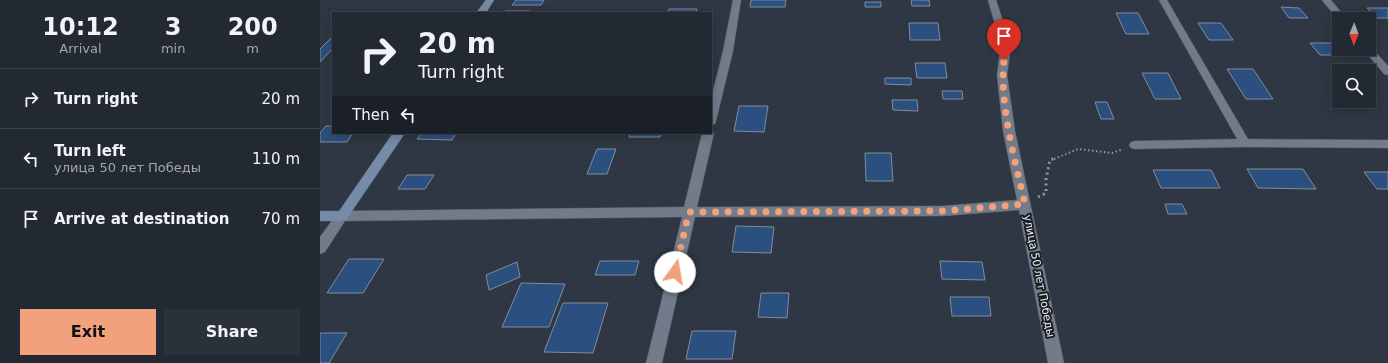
<!DOCTYPE html>
<html lang="en">
<head>
<meta charset="utf-8">
<style>
  body { margin:0; font-family:"DejaVu Sans",sans-serif; background:#2a313a; color:#f1f3f6; height:100vh; display:flex; flex-direction:column; font-size:15px; white-space:nowrap }
  * { box-sizing:border-box; margin:0 }
  p { font-size:13px; color:#a2a6ac }
  .icon { flex:none; width:22px; height:22px; fill:none; stroke:currentColor; stroke-width:2; stroke-linecap:round; stroke-linejoin:round }
  .map { position:relative; flex:1; overflow:hidden }
  .details { display:flex; flex-direction:column; background:#222932; width:320px }
  .details>* { flex:none }
  .hud { position:absolute; left:12px; top:12px; width:380px; height:122px; border-radius:0px; box-shadow:0 2px 10px #0003,0 0 0 1px #3f454d; background:#222932; color:#f1f3f6; overflow:hidden }
  .needle { width:26px; rotate:181deg }
  .buttons { position:absolute; left:1012px; top:12px; display:grid; gap:8px }
  .buttons a { display:grid; place-items:center; width:44px; height:44px; border-radius:0px; background:#222932; box-shadow:0 2px 10px #0003,0 0 0 1px #3f454d; font-size:20px }
  .pin { position:absolute; display:grid; place-items:center; width:34px; height:34px; color:#fff; margin:-41px -17px; border-radius:50% 50% 50% 0; rotate:-45deg; box-shadow:0 0 4px #0007 }
  .pin .icon { rotate:45deg }
  .me { position:absolute; width:44px; margin:-22px; rotate:13deg; stroke-linejoin:round; filter:drop-shadow(0 0 3px #0008) }
  .turn { display:flex; align-items:center; gap:14px; height:84px; padding:0 20px; font-size:18px }
  .turn .icon { width:52px; height:52px; stroke-width:2.5 }
  .turn b { display:block; font-size:28px; line-height:34px }
  .then { display:flex; align-items:center; height:38px; padding:0 20px; background:#0003; gap:8px; font-size:15px }
  .eta { display:flex; justify-content:space-evenly; align-items:center; height:68px; text-align:center }
  .eta b { font-size:24px; font-weight:700; line-height:28px }
  .cta { display:flex; gap:8px; margin-top:auto; padding:8px 20px }
  .cta a { flex:1; height:46px; border-radius:0px; background:#f1a17c; color:#111; font-size:16px; font-weight:700; line-height:46px; text-align:center }
  .cta a+a { background:#2a313a; color:#f1f3f6 }
  ul { padding:0; list-style:none }
  li { display:flex; align-items:center; gap:12px; height:60px; padding:0 20px; border-top:1px solid #3f454d }
  li div { flex:1 }
  li b { display:block; font-size:15px }
  li em { font-style:normal }
  main { display:flex; flex:1; min-height:0 }
  .map>svg:first-child { display:block }
  .building { fill:#2b4f7e; stroke:#828d9a }
  .lines { fill:none; stroke-linecap:round; stroke-linejoin:round }
  .street-casing { stroke:#4d555f; stroke-width:1 }
  .secondary-casing { stroke:#4d555f; stroke-width:1 }
  .path-far1 { stroke:#9098a2; stroke-width:2; stroke-dasharray:1.5 2.5; stroke-linecap:butt }
  .path { stroke:#9098a2; stroke-width:3; stroke-dasharray:2 3.5; stroke-linecap:butt }
  .street { fill:#717b89; fill-rule:evenodd }
  .secondary { fill:#758ba7; fill-rule:evenodd }
  .route { stroke:#f1a17c; stroke-width:7; stroke-dasharray:0 12.6 }
  .labels { text-anchor:middle; dominant-baseline:central; stroke-width:4; stroke-linejoin:round; paint-order:stroke }
  .street-label { font-size:11px; fill:#eaf0f8; stroke:#1a1e24 }
</style>
</head>
<body>
<main>
<section class="details">
<div class="eta">
<div><b>10:12</b><p>Arrival</p></div>
<div><b>3</b><p>min</p></div>
<div><b>200</b><p>m</p></div>
</div>
<ul>
<li><svg class="icon" aria-label="right" viewBox="0 0 24 24"><path d="M7 20v-9h11M14 6l5 5-5 5"/></svg><div><b>Turn right</b></div><em>20 m</em></li>
<li><svg class="icon" aria-label="left" viewBox="0 0 24 24"><path d="M17 20v-9H6M10 6l-5 5 5 5"/></svg><div><b>Turn left</b><p>улица 50 лет Победы</p></div><em>110 m</em></li>
<li><svg class="icon" aria-label="arrive" viewBox="0 0 24 24"><path d="M6 21V4h12l-3 4 3 4H6"/></svg><div><b>Arrive at destination</b></div><em>70 m</em></li>
</ul>
<div class="cta"><a>Exit</a><a>Share</a></div>
</section>
<div class="map">
<svg width="1068" height="363" viewBox="0 0 1068 363">
  <rect width="100%" height="100%" fill="#2e3743"/>
  <!-- building -->
  <path class="building" d="M196 0H224L221 5H192Z
    M431 0H466L465 7H430Z
    M591 0H609L610 6H592Z
    M545 2H561V7H545Z
    M961 7 979 8 988 18H969Z
    M1047 8H1068V18H1057Z
    M349 9H377L376 13H347Z
    M185 11H210L209 13H184Z
    M796 13H818L829 34H806Z
    M589 23H618L620 40H590Z
    M878 23H901L913 40H889Z
    M13 36V48L0 62V49Z
    M990 43H1014L1024 55H1000Z
    M595 63H625L627 78H597Z
    M907 69H933L953 99H926Z
    M822 73H848L861 99H835Z
    M565 78H591V85L565 84Z
    M622 91H642L643 99H623Z
    M572 100H597L598 111 573 110Z
    M775 102H787L794 119H781Z
    M419 106H448L444 132 414 131Z
    M6 126H13V133H33L27 142H0V133Z
    M102 133H136L132 140 97 139Z
    M310 133H341L340 137H309Z
    M277 149H296L287 174H267Z
    M545 153H571L573 181H546Z
    M927 169H983L996 189 938 188Z
    M833 170H891L900 188H841Z
    M1044 172H1068V189H1057Z
    M87 175H114L105 189H78Z
    M845 204H862L867 214H848Z
    M416 226 454 227 451 253 412 252Z
    M29 259H64L43 293H7Z
    M280 261H319L315 275H275Z
    M620 261 662 262 665 280 622 279Z
    M197 262 200 277 169 290 166 275Z
    M201 283 245 284 229 327H182Z
    M441 293H469L467 318 438 317Z
    M630 297H669L671 316H632Z
    M243 303H288L273 353 224 352Z
    M372 331H416L412 359H366Z
    M0 333H27L9 363H0Z"/>
  <g class="lines">
    <defs>
      <path id="street" d="M413 0H421L413 51 396 121 395 124 391 125V99L403 51Z
        M668 0H676L691 45 687 75 695 131 744 363H728L699 210 623 216 375 217 342 363H326L362 217 25 221 5 252 0 254V237L18 212 22 211 364 207 382 133H391V130L394 133 377 207 623 206 697 200 683 131 677 75 681 45Z
        M839 0H847L928 139 1068 140V148L925 147 815 149 811 148 809 145 811 142 815 141 917 139Z
        M1002 0H1011L1027 19H1019V21Z
        M1049 46 1051 47 1068 66V75L1064 74 1043 49H1049Z"/>
      <path id="secondary" d="M166 0H174L166 13H156Z
        M73 133H85L26 220 22 221H0V211H19Z"/>
    </defs>
    <!-- street casing -->
    <use href="#street" class="street-casing"/>
    <!-- secondary casing -->
    <use href="#secondary" class="secondary-casing"/>
    <!-- path-far1 -->
    <path class="path-far1" d="M734 159 758 149 792 153 801 150"/>
    <!-- path -->
    <path class="path" d="M718 197 726 193V179L730 160 736 158"/>
    <!-- street -->
    <use href="#street" class="street"/>
    <!-- secondary -->
    <use href="#secondary" class="secondary"/>
  </g>
  <g class="lines">
    <!-- route -->
    <path class="route" d="M355 272 369 212 623 211 705 204C695 161 679 103 684 60"/>
  </g>
  <g class="labels">
    <!-- street labels -->
    <g class="street-label">
      <text transform="translate(719 276) rotate(79)">улица 50 лет Победы</text>
    </g>
  </g>
</svg>
<div class="buttons">
<a><svg class="needle" viewBox="-14 -14 28 28"><path d="M0-13l5 13h-10z" fill="#e53935"/><path d="M0 13l5-13h-10z" fill="#a2a6ac"/></svg></a>
<a><svg class="icon" aria-label="search" viewBox="0 0 24 24"><circle cx="10" cy="10" r="6"/><path d="M15 15l6 6"/></svg></a>
</div>
<div class="pin" style="left:684px;top:60px;background:#d93025"><svg class="icon" aria-label="arrive" viewBox="0 0 24 24"><path d="M6 21V4h12l-3 4 3 4H6"/></svg></div>
<svg class="me" style="left:355px;top:272px" viewBox="-20 -20 40 40"><circle r="19" fill="#fff"/><path d="M0-13L10 11 0 6-10 11z" fill="#f1a17c"/></svg>
<div class="hud">
<div class="turn"><svg class="icon" aria-label="right" viewBox="0 0 24 24"><path d="M7 20v-9h11M14 6l5 5-5 5"/></svg><div><b>20 m</b>Turn right</div></div>
<div class="then">Then<svg class="icon" aria-label="left" viewBox="0 0 24 24"><path d="M17 20v-9H6M10 6l-5 5 5 5"/></svg></div>
</div>
</div>
</main>
</body>
</html>
